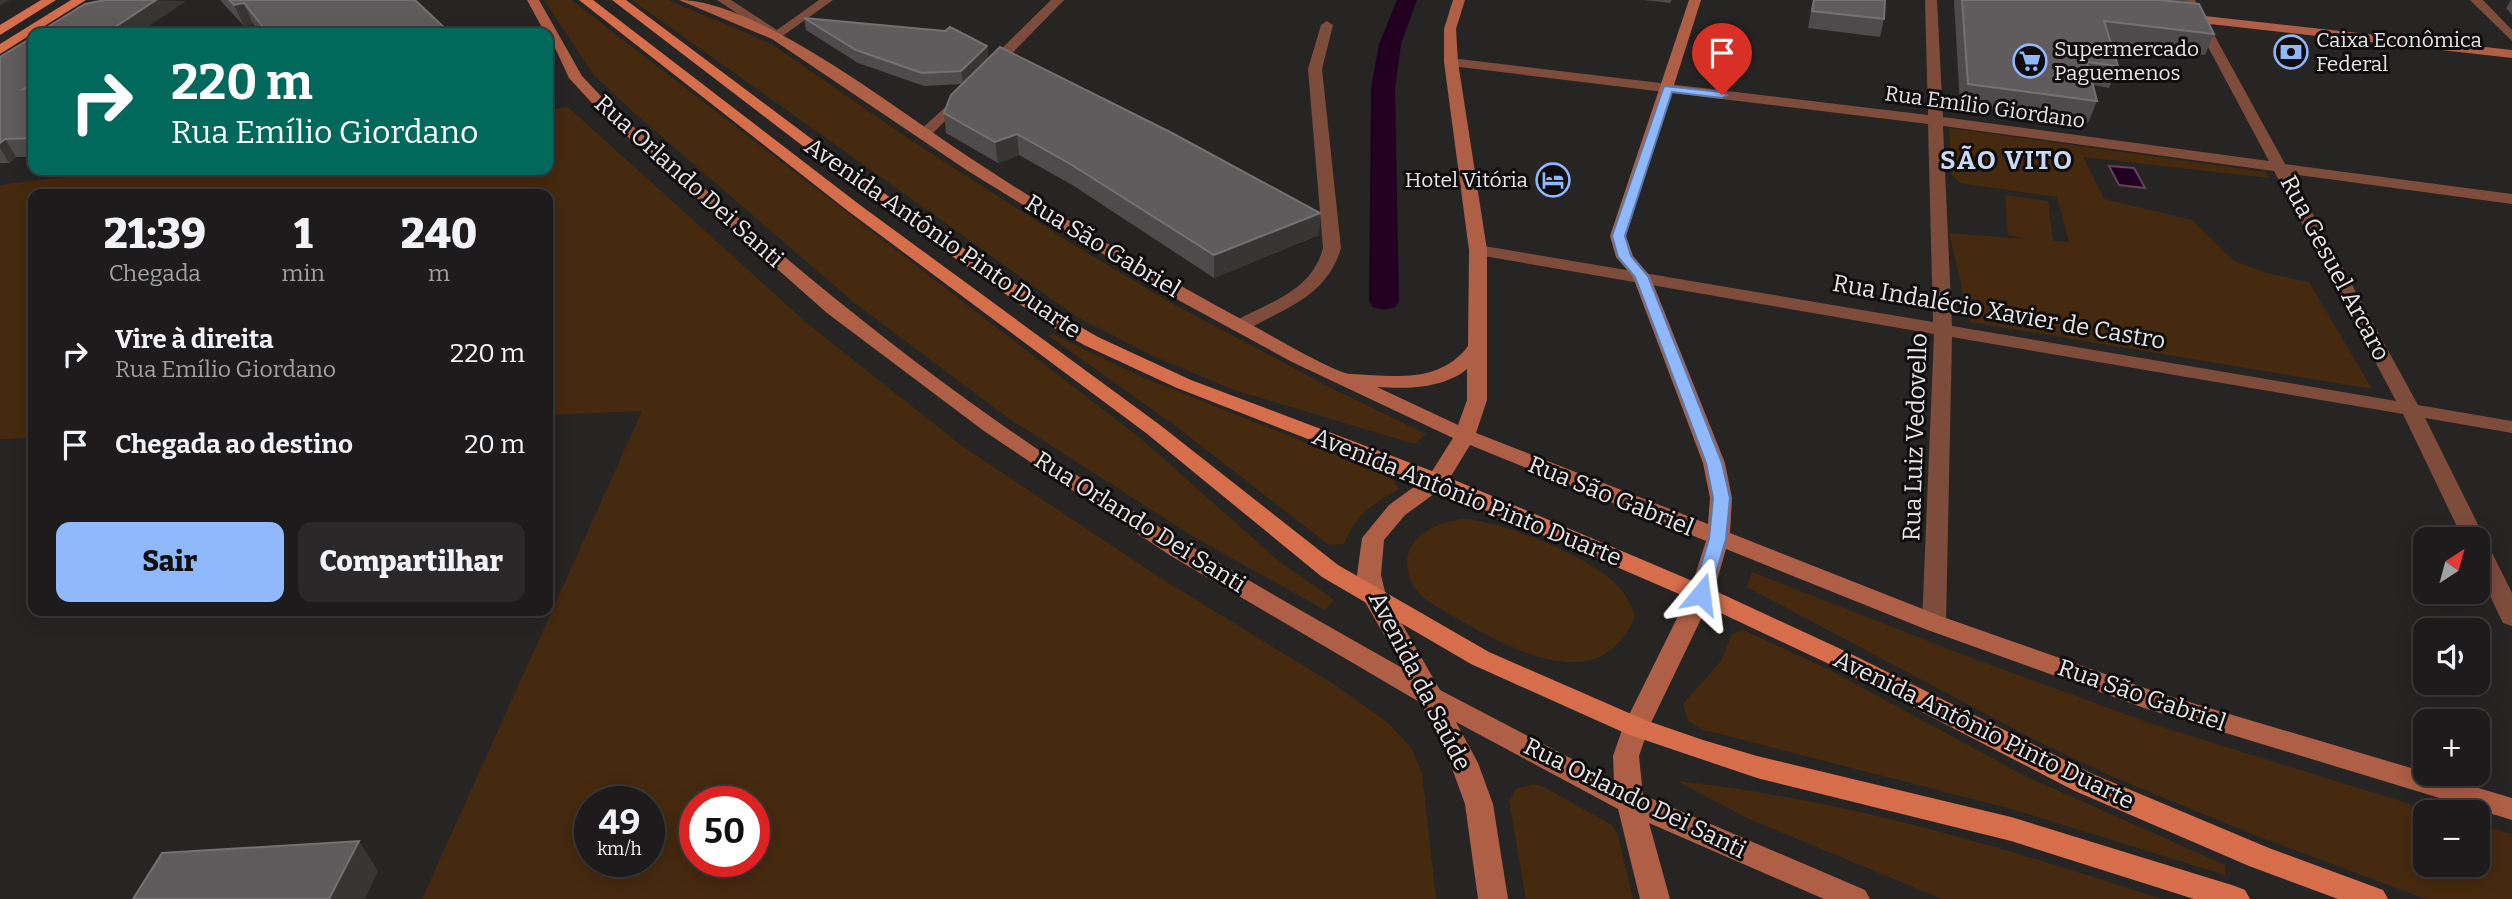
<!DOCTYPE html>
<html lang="pt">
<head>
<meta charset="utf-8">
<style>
  body { margin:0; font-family:Bitter,serif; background:#2a2828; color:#f1f3f6; height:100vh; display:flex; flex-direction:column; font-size:26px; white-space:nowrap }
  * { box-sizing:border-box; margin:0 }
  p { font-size:23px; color:#a0a1a3 }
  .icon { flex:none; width:38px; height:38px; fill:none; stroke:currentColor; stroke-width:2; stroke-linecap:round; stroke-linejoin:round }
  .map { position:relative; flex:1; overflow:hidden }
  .drawer { position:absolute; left:28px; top:189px; width:525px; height:427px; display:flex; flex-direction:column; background:#1d1b1b; border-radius:14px; box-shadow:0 4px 18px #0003,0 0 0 2px #3b393a }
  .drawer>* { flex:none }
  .banner { position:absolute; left:28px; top:28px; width:525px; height:147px; border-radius:14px; box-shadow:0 4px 18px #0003,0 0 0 2px #3b393a; background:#00695c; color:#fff; overflow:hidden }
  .needle { width:46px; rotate:36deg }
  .buttons { position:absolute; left:2413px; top:527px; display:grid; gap:14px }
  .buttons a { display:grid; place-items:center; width:77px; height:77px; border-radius:14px; background:#1d1b1b; box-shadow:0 4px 18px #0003,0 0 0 2px #3b393a; font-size:35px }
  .speed { position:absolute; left:574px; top:786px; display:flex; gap:14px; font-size:35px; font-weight:700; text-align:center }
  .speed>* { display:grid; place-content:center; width:91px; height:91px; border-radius:50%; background:#1d1b1b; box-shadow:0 4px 18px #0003,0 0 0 2px #3b393a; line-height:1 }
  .speed small { font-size:18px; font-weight:400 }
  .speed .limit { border:10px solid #d22; background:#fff; color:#111 }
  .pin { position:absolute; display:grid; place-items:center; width:60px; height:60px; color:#fff; margin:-72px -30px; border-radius:50% 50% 50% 0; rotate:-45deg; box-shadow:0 0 7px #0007 }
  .pin .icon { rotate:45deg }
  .me { position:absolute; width:77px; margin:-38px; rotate:16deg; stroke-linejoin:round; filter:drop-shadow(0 0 5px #0008) }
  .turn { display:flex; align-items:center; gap:24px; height:147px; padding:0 28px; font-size:32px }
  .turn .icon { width:91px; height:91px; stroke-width:2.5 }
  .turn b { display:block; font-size:49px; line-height:60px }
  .eta { display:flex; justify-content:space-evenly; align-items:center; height:119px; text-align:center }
  .eta b { font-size:42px; font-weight:800; line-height:49px }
  .action { display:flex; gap:14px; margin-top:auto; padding:14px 28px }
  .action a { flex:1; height:80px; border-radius:14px; background:#8fb8fd; color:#111; font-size:28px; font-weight:800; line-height:80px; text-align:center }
  .action a+a { background:#2a2828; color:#f1f3f6 }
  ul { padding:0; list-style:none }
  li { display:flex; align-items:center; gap:21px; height:91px; padding:0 28px }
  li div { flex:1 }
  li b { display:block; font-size:26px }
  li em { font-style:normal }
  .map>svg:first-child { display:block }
  .green { fill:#462a0f; fill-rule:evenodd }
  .water { fill:#230022; stroke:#5e445c; stroke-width:2 }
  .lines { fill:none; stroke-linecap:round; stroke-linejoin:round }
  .canal { fill:#230022; fill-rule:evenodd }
  .street { fill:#7e4c3b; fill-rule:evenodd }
  .secondary { fill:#af5f45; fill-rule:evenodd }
  .primary { fill:#d66e4c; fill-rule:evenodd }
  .wall { fill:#4f4b4c }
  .shaded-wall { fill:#383535 }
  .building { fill:#605c5d; stroke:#757172; stroke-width:2 }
  .route { fill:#8fb8fd; stroke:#5d78a4; stroke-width:2 }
  .labels { text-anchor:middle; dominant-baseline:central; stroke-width:6; stroke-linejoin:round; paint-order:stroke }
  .far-poi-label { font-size:21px; fill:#e7e4e5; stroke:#0f0d0d; text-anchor:start }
  .far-street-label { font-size:21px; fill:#e7e4e5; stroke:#0f0d0d }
  .street-label { font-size:24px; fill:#e7e4e5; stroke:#0f0d0d }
  .far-district-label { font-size:26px; font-weight:bold; letter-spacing:2px; fill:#cadaf4; stroke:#0f0d0d }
</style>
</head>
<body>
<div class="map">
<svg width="2512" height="899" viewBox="0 0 2512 899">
  <rect width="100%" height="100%" fill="#272424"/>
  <!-- green -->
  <path class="green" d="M544 0H571L1140 438 1280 562 1334 600 1325 610 1194 537 1008 418 852 301 631 110 594 75Z
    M632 0H668L770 43 906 137 1069 242 1166 300 1327 386 1426 434 1415 444 1234 390 1151 355 1077 317Z
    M568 107 808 324 962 446 1162 579 1335 685 1388 723 1411 747 1422 773 1436 899H422L642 411 548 415V194H33V438L0 439V185L113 170H548V110ZM590 802H649V861H590ZM695 802H754V861H695Z
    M1949 128 2266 172 2269 178 2083 157 2104 199 2192 220 2233 260 2266 273 2309 282 2372 389 1970 322 1949 233 2026 239 2008 235 2005 195 2048 201 2053 241 2069 242 2057 197 1960 183 1952 175Z
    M1053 334 1144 378 1392 477 1399 489C1371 505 1357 513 1344 544L1329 545 1177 427 1049 336Z
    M1463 519C1503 521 1588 556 1616 584 1626 594 1630 603 1635 616 1602 697 1519 653 1465 623 1448 612 1419 601 1411 581 1395 541 1432 523 1463 519Z
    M1752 572 1964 655 2155 725 2436 812H2426V864H2478V824L2512 834V899H2426L2252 834 2111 776 2033 739 1747 587Z
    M1743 630 1830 670 2021 774 2225 865V875L2012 809 1704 730 1688 721 1683 704 1721 661 1732 634Z
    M1677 781C1843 799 2003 847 2161 899H1942L1749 819Z
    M1533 784 1542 786 1612 825 1618 836 1633 899H1526L1509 801 1516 789Z"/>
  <!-- water -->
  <path class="water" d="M2109 166 2134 168 2145 188 2119 185Z"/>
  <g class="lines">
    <!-- canal -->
    <path class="canal" d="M1397 0H1417L1401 44 1395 88 1399 301 1395 307 1384 310 1373 307 1369 301 1371 88 1379 44Z"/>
    <!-- street -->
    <path class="street" d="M717 0H731L777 30 819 0H833L777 40Z
      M1051 0H1064L993 73H983V67Z
      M1925 0H1937L1943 117 2269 161 2183 0H2195L2285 164 2512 194V204L2291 174 2418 405 2512 421V433L2425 418 2512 593V626L2503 623 2478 571V539H2463L2403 414 1952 337 1946 623 1943 629 1934 632 1925 629 1922 623 1934 334 1478 255 1469 250 1478 245 1933 322 1928 124 1451 66 1444 62 1451 58 1928 115ZM1943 126 2274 171 2396 401 1952 326Z
      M2470 0H2483L2512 30V41Z
      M1327 21 1333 25 1322 69 1341 248C1327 296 1287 307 1247 330H1233L1231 326 1233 322C1271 301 1311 292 1323 248L1308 69 1321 25Z
      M962 92 967 93V99L929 137H919V131Z"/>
    <!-- secondary -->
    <path class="secondary" d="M527 0H539L582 76 613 109C738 218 862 327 998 422 1128 513 1266 591 1404 669L1362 597 1357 575 1362 538 1389 505 1429 476 1453 438 1292 362 1180 301 968 171 772 39 679 0C760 0 907 118 978 163 1066 221 1159 275 1252 325 1269 334 1336 374 1351 374 1392 376 1440 384 1468 346L1469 250 1444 62V29L1453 0H1465L1456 29 1458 62 1487 250V400L1476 433 1708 524 1710 498 1703 463 1633 277 1616 257 1610 236 1689 0H1701L1626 236 1633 256 1650 276 1725 463 1732 498 1730 533 1943 617 2162 694 2512 798V820L2147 709 1925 629 1726 549 1713 594 1649 727 1639 756 1643 795 1865 890 1870 899H1824L1649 823 1670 899H1640L1618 809 1456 722 1478 763 1493 804 1508 899H1478L1465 804 1450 763 1421 703 1171 556 984 431 827 313 603 115 569 78 548 33H545ZM1467 369V400L1458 425 1377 387C1406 389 1443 389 1467 369ZM1470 445 1706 541 1689 594 1623 727 1613 756 1614 781 1440 690 1386 596 1381 575 1384 540 1405 515 1445 486Z
      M2178 13 2512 50V58L2174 20 2172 17Z"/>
    <!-- primary -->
    <path class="primary" d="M41 0H56L0 35V25Z
      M71 0H86L0 54V44Z
      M579 0H593L860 205 1160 425 1338 565 1489 652 1645 720 1703 740 1757 756 2011 817 2235 886 2245 890 2250 899H2194L2011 841 1757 778 1627 734 1471 664 1322 577 1146 433 848 211Z
      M612 0H626L888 196 1063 317 1098 337 1191 380 1445 476 1709 588 1845 651 2095 775 2269 848 2383 890 2388 899H2338L2249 866 2075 791 1827 663 1693 600 1429 486 1177 388 1084 345 1049 325 876 202Z"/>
  </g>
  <!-- wall -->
  <path class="wall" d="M220 0H415L450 33H261L253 24 244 26Z
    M1644 0H1672L1670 3Z
    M1813 0H1885L1884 19 1880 37 1808 28Z
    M1954 0H2188L2187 3 2214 34 2205 55 2111 44 2118 66 2109 88 2093 85 2097 101 2088 123 1960 106Z
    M2511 0H2512V15L2506 8Z
    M804 18 987 46 988 59 963 84 924 86 858 63 806 30Z
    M33 37V157H16L9 163H0V57Z
    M944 113 1320 213 1319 235 1214 278 1074 186 1019 155 998 163 946 133Z"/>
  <!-- shaded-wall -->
  <path class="shaded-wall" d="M0 0H10L0 6Z
    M156 0 186 1 139 33H106Z
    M244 3 253 24 244 26 234 5Z
    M987 46 988 59 963 84 961 71Z
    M33 82V106L23 89Z
    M1017 134 1019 155 998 163 995 142Z
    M5 139 16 157 9 163 0 148V143Z
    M1320 213 1319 235 1214 278V255Z
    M359 841 378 871 365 899H329Z"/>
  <!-- building -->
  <path class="building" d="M105 0H156L106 33H38L85 4Z
    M229 0H415L450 33H268L244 3 234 5Z
    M1814 0H1885L1884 19 1812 11Z
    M1962 0H2159L2199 4 2214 34 2104 21 2118 66 2087 62 2097 101 1968 84Z
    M804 18 945 31 950 27 987 46 961 71 922 73 856 50Z
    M33 37V82L23 89 33 88V138L5 139 0 143V57Z
    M1000 47 1172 133 1320 213 1214 255 1072 165 1017 134 995 142 944 113 951 95Z
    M359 841 329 899H133L162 853Z"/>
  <!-- route -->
  <path class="route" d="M1664 86 1722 92 1727 95 1722 98 1672 92 1625 236 1631 256 1648 276 1722 463 1730 498 1726 539 1710 594 1701 600 1692 594 1709 539 1713 498 1706 463 1635 277 1618 257 1612 236Z"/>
  <!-- icons -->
  <defs>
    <symbol id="bank-ring" viewBox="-11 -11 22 22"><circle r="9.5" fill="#0f0d0d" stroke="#8fb8fd" stroke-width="1.5"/><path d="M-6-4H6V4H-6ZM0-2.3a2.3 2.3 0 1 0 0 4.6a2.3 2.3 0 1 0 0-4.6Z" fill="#8fb8fd"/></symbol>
    <symbol id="supermarket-ring" viewBox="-11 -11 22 22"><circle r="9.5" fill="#0f0d0d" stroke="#8fb8fd" stroke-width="1.5"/><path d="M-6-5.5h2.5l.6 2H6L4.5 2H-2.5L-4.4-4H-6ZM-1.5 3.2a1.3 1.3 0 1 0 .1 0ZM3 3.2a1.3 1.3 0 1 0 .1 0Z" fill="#8fb8fd"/></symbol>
    <symbol id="hotel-ring" viewBox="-11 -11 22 22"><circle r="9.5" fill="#0f0d0d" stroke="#8fb8fd" stroke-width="1.5"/><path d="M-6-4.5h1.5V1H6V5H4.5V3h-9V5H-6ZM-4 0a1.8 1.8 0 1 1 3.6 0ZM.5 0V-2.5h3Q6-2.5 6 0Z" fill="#8fb8fd"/></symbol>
  </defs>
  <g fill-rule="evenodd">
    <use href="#bank-ring" x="2272" y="33" width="38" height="38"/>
    <use href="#supermarket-ring" x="2011" y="42" width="38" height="38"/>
    <use href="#hotel-ring" x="1534" y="161" width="38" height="38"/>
  </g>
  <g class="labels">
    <!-- far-poi labels -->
    <g class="far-poi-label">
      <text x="2316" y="40">Caixa Econômica<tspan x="2316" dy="24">Federal</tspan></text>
      <text x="2054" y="49">Supermercado<tspan x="2054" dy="24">Paguemenos</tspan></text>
      <text x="1528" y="180" text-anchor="end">Hotel Vitória</text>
    </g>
    <!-- far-street labels -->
    <g class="far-street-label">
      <text transform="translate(1985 107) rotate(8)">Rua Emílio Giordano</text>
    </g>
    <!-- street labels -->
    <g class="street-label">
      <text transform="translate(689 181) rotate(42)">Rua Orlando Dei Santi</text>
      <text transform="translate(943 238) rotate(35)">Avenida Antônio Pinto Duarte</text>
      <text transform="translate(1103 246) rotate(31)">Rua São Gabriel</text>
      <text transform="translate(2335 268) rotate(62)">Rua Gesuel Arcaro</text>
      <text transform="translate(1999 312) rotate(10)">Rua Indalécio Xavier de Castro</text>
      <text transform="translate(1915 437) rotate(-88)">Rua Luiz Vedovello</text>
      <text transform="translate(1611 496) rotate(22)">Rua São Gabriel</text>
      <text transform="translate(1467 497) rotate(22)">Avenida Antônio Pinto Duarte</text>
      <text transform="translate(1140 522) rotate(32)">Rua Orlando Dei Santi</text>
      <text transform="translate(1420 681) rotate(63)">Avenida da Saúde</text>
      <text transform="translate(2142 695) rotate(19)">Rua São Gabriel</text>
      <text transform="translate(1984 730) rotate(26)">Avenida Antônio Pinto Duarte</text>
      <text transform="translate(1635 798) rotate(26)">Rua Orlando Dei Santi</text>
    </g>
    <!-- far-district labels -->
    <g class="far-district-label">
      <text x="2007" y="160">SÃO VITO</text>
    </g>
  </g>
</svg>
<div class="buttons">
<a><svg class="needle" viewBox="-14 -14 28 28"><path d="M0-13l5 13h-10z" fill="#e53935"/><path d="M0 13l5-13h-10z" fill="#a0a1a3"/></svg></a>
<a><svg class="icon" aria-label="sound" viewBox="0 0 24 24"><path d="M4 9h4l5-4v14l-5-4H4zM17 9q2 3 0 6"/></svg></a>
<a>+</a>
<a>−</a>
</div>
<div class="speed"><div>49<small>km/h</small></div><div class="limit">50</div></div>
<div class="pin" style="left:1722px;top:95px;background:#d93025"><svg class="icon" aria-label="arrive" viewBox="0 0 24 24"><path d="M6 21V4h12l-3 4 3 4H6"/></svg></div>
<svg class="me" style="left:1701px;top:594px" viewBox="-20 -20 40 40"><path d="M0-17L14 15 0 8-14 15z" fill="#8fb8fd" stroke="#fff" stroke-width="4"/></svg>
<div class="banner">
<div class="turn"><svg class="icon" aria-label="right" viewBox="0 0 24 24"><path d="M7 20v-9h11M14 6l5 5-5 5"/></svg><div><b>220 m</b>Rua Emílio Giordano</div></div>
</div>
<section class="drawer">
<div class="eta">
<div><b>21:39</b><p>Chegada</p></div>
<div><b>1</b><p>min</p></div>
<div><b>240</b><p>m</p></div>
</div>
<ul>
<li><svg class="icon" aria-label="right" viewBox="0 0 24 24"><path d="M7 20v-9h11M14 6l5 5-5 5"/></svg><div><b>Vire à direita</b><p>Rua Emílio Giordano</p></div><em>220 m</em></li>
<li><svg class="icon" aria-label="arrive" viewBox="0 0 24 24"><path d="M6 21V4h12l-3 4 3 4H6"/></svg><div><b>Chegada ao destino</b></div><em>20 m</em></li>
</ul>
<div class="action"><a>Sair</a><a>Compartilhar</a></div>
</section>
</div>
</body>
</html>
